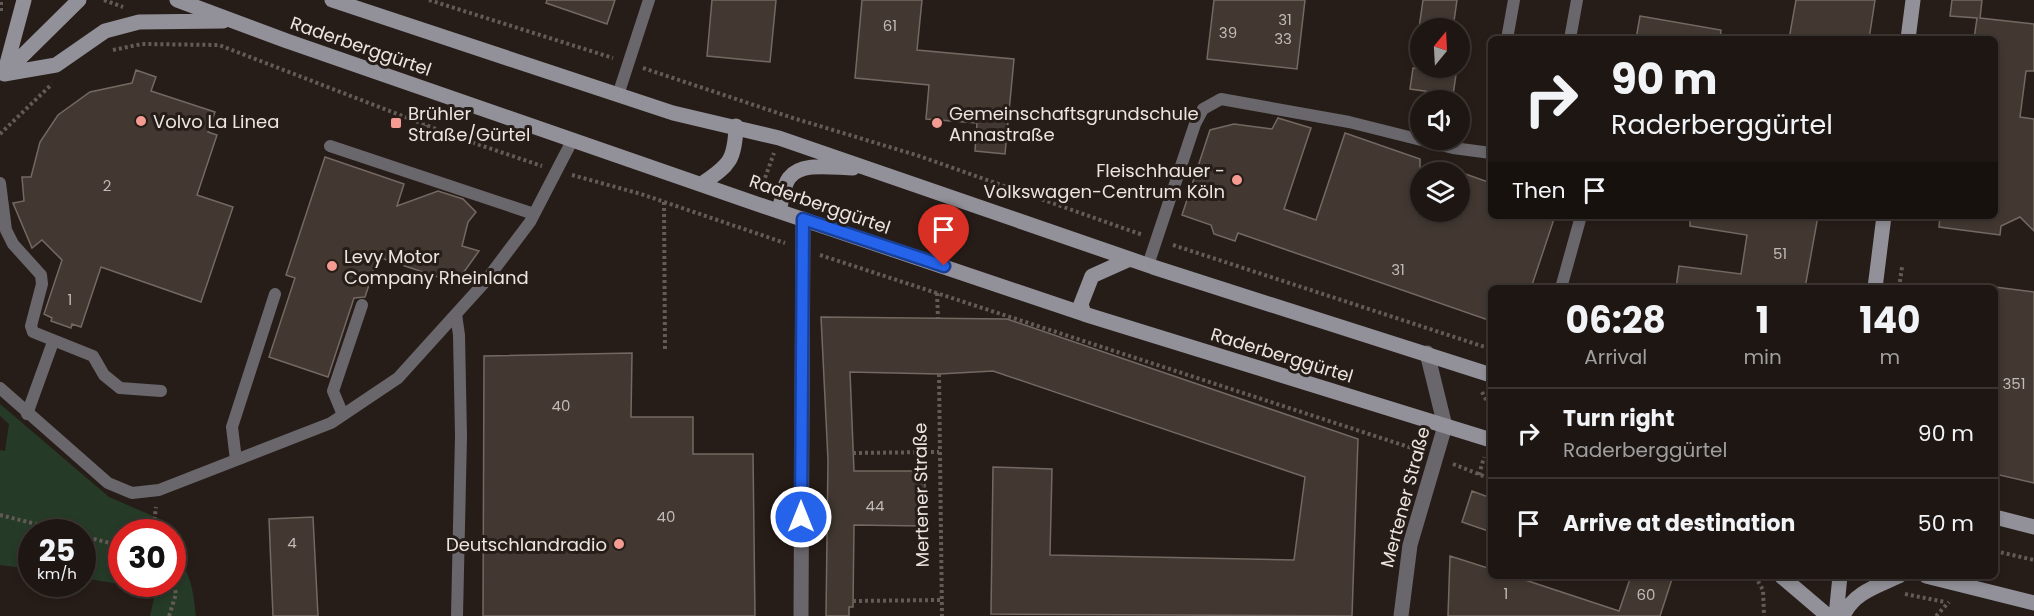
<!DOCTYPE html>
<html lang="en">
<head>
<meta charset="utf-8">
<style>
  body { margin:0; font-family:Poppins,sans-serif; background:#2a2320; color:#f1f3f6; height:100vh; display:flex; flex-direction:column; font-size:22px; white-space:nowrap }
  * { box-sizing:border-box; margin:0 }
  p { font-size:20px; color:#a09f9f }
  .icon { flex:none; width:33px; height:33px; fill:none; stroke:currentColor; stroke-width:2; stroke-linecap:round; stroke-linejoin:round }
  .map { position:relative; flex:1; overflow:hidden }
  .sheet { position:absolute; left:1488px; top:285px; width:510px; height:294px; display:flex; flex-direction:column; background:#1d1612; border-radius:9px; box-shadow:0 3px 9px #0003,0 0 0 2px #3b3532 }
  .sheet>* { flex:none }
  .top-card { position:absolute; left:1488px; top:36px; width:510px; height:183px; border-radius:9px; box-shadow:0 3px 9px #0003,0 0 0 2px #3b3532; background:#1d1612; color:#f1f3f6; overflow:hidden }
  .needle { width:39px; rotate:18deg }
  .controls { position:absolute; left:1410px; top:18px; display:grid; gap:12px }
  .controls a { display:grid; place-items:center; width:60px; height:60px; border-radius:50%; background:#1d1612; box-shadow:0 3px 9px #0003,0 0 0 2px #3b3532; font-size:30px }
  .speed { position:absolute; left:18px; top:519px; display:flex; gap:12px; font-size:30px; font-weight:700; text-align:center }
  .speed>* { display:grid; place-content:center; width:78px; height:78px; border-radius:50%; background:#1d1612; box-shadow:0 3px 9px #0003,0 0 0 2px #3b3532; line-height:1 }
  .speed small { font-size:15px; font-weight:400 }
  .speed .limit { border:9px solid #d22; background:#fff; color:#111 }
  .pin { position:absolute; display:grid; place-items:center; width:51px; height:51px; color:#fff; margin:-62px -26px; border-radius:50% 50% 50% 0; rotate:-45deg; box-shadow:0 0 6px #0007 }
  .pin .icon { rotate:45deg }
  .me { position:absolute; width:66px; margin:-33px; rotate:0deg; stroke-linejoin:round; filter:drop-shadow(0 0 4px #0008) }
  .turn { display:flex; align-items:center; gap:21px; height:126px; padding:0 24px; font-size:27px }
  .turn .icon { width:78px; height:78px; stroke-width:2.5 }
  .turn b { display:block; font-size:42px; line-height:51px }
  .then { display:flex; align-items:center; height:57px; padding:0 24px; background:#0003; gap:12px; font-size:22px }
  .eta { display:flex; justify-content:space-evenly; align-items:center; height:102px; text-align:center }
  .eta b { font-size:36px; font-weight:700; line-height:42px }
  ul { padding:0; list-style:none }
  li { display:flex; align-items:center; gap:18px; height:90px; padding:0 24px; border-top:2px solid #3b3532 }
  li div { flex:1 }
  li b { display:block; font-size:22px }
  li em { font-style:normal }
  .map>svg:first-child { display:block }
  .green { fill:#253a27 }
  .building { fill:#423831; stroke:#746962; stroke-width:1.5 }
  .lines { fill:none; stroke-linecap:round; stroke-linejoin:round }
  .path { stroke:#645b56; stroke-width:4; stroke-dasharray:3 3; stroke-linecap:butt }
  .lane { stroke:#69676c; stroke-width:12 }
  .street { stroke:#69676c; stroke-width:15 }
  .secondary { stroke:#929098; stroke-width:15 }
  .route-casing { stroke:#184099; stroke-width:15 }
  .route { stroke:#2563eb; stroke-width:10 }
  .poi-dot { fill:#f59c92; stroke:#271d18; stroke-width:2 }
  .labels { text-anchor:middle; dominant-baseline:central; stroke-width:6; stroke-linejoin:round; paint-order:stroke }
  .number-label { font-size:15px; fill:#c1bab5 }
  .street-label { font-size:18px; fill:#ebe5e1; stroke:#271d18 }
  .poi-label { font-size:18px; fill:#ebe5e1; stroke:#271d18; text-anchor:start }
</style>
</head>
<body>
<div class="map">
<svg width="2034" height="616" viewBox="0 0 2034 616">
  <rect width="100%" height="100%" fill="#271d18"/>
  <!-- green -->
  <path class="green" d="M0 404 109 497 169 523 166 532H122V584H172L173 555C192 571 193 592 196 616H150L156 590 83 578 82 532H32L31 569 0 565V450L5 451 9 424 0 416Z"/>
  <!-- building -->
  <path class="building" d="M547 0H615L607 24 546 3Z
    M712 0H776L770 62 707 56Z
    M862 0H922L917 50 1014 59 1005 154 975 151 977 123 926 119 929 85 855 78Z
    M1214 0H1305L1297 69 1207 59Z
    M1423 0H1457L1453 28H1419Z
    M1796 0H1875L1869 39H1789Z
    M1952 0H1982L1980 18 2034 24V71H2026L2020 117 2034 119V231L2020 217 2001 226 2000 235 1939 227 1940 216H1995V39H1974L1977 18 1950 16Z
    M1640 16 1721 30 1720 39H1636Z
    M1413 68H1457L1453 95 1410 89Z
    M136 70 156 77 151 91 215 112 208 132 217 135 197 195 233 207 201 302 101 267 81 327 72 324 71 328 51 321 52 318 44 314 62 260 42 240 32 248 13 203 24 201 22 177H31L40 142 58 115 90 92 132 83Z
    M1278 118 1311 128 1284 209 1316 220 1345 133 1420 159V212H1460V172L1491 183V216H1555L1531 288H1491V321L1238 233 1235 241 1214 234 1211 225 1182 215 1210 130 1234 124 1272 129Z
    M325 157 404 184 397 206 438 191 463 199 476 212 468 222 462 246 479 251 456 283 378 257 365 297 354 298 328 377 269 357 295 278 286 275Z
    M1690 216H1818L1805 288H1676L1679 266 1741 274 1747 235 1690 226Z
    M1995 287 2034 292V483L1995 474Z
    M821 317 1007 319 1358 439 1352 616 991 614 993 467 1052 469 1050 555 1294 560 1305 477 993 371 939 374 850 372 854 471H925V526L854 525 853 607H849V616H826L828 460Z
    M632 353 631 417H693V454H753L755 616H483L484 356Z
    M1472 491 1491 498V532L1462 522Z
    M313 517 318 616H273L269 519Z
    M1450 556 1491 569V576H1513L1619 611 1631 576H1673L1660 616H1448Z"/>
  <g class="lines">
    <!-- path -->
    <path class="path" d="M104 0 123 7
      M429 0 613 58
      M1 11V0
      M113 50 142 44 219 45 462 139 542 166
      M643 68 793 118 916 155 1143 235
      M424 132 426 125
      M0 134 52 84
      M572 175 641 194 785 243
      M761 189 774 153
      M664 202 665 349
      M1173 245 1491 349
      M820 255 1421 451
      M1899 288 1902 267
      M937 293 938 318
      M939 374 942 616
      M1482 392 1491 409
      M853 453 939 452
      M1453 464 1491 479
      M1479 475 1484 457
      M0 515 68 532
      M153 532 156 507
      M82 536 122 546
      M1995 551 2034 560
      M1755 576 1763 590 1764 616
      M1905 594 1945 602
      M853 601 942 600
      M169 616 176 594 172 575
      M1936 616 1949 602"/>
    <!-- lane -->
    <path class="lane" d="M1507 39 1514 0
      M1570 39 1577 0
      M618 95 649 0
      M330 146 534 214
      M0 183 6 230 13 244 41 275 42 284 31 326 33 332 93 356 104 375 120 388 161 391
      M1148 265 1195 124 1203 109 1221 99 1349 122 1453 148 1491 153
      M1561 288 1581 216
      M456 314 459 335 461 436 457 616
      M0 388 108 483 132 493 159 490 331 423 398 378 484 283 530 222 573 139
      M27 414 53 342
      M343 415 333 391 362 305
      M236 460 232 427 275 294"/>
    <!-- street -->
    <path class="street" d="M801 616 803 219
      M1401 616 1410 545 1445 426 1427 353"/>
    <!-- secondary -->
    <path class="secondary" d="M177 0 287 41 757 204 1084 314 1491 440
      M332 0 673 113 779 138 1153 267 1491 375
      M1908 39 1913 0
      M5 71 24 0
      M4 74 56 65 105 31 139 22 223 21
      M4 74 79 0
      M703 183C730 165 735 159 736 126
      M779 210C782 201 783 186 789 178 801 161 835 168 853 168
      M1875 288 1884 216
      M1084 314 1081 304 1092 276 1130 259
      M1995 517 2034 527
      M1781 576 1828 616
      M1926 576 2034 603
      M1836 616 1840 576
      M1843 616C1853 593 1877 586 1899 576"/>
  </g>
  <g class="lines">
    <defs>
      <path id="route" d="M801 517 803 219 944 266"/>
    </defs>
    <!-- route casing -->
    <use href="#route" class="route-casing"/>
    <!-- route -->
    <use href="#route" class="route"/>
  </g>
  <!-- markers -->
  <g class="poi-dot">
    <circle cx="141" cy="121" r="6"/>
    <rect x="390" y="117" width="12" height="12" rx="3"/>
    <circle cx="937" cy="123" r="6"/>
    <circle cx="1237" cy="180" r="6"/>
    <circle cx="332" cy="266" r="6"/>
    <circle cx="619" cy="544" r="6"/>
  </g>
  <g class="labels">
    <!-- number labels -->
    <g class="number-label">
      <text x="1285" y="19">31</text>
      <text x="890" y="25">61</text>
      <text x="1228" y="32">39</text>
      <text x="1283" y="38">33</text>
      <text x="107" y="185">2</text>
      <text x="1780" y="253">51</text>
      <text x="1398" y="269">31</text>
      <text x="70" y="299">1</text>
      <text x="2014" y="383">351</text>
      <text x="561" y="405">40</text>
      <text x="875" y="505">44</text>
      <text x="666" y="516">40</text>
      <text x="292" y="542">4</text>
      <text x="1506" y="593">1</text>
      <text x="1646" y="594">60</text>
    </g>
    <!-- street labels -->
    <g class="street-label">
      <text transform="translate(361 46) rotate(19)">Raderberggürtel</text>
      <text transform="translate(820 204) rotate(19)">Raderberggürtel</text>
      <text transform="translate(1282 355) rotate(17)">Raderberggürtel</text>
      <text transform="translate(921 495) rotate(-91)">Mertener Straße</text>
      <text transform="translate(1405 497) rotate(-75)">Mertener Straße</text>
    </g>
    <!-- poi labels -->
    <g class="poi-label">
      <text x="408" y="113">Brühler<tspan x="408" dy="21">Straße/Gürtel</tspan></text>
      <text x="949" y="113">Gemeinschaftsgrundschule<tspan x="949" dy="21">Annastraße</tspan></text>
      <text x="153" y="121">Volvo La Linea</text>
      <text x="1225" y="170" text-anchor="end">Fleischhauer -<tspan x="1225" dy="21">Volkswagen-Centrum Köln</tspan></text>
      <text x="344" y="256">Levy Motor<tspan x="344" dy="21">Company Rheinland</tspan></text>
      <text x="607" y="544" text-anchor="end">Deutschlandradio</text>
    </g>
  </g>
</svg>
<div class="controls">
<a><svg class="needle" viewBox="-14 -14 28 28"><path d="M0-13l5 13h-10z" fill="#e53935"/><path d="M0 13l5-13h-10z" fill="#a09f9f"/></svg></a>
<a><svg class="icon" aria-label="sound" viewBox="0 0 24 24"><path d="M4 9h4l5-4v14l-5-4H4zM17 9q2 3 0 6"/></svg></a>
<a><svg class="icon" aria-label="layers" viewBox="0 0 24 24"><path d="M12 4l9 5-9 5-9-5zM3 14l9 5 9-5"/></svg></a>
</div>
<div class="speed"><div>25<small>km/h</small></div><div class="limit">30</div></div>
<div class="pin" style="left:944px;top:266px;background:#d93025"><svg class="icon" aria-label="arrive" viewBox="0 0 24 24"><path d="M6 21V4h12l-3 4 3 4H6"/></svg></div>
<svg class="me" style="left:801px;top:517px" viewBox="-20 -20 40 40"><circle r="17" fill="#2563eb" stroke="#fff" stroke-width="3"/><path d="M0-11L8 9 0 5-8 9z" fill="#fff"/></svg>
<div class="top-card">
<div class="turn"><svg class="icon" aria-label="right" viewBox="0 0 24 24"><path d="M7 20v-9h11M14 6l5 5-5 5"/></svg><div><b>90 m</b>Raderberggürtel</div></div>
<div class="then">Then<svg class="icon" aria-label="arrive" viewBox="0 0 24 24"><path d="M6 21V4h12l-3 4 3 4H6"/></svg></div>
</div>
<section class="sheet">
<div class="eta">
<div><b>06:28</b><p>Arrival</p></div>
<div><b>1</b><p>min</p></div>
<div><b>140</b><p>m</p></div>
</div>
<ul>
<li><svg class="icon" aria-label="right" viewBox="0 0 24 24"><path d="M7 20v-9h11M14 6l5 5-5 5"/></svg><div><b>Turn right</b><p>Raderberggürtel</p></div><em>90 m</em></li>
<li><svg class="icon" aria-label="arrive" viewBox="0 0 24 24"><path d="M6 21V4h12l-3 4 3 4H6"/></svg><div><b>Arrive at destination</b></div><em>50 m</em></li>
</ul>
</section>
</div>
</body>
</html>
